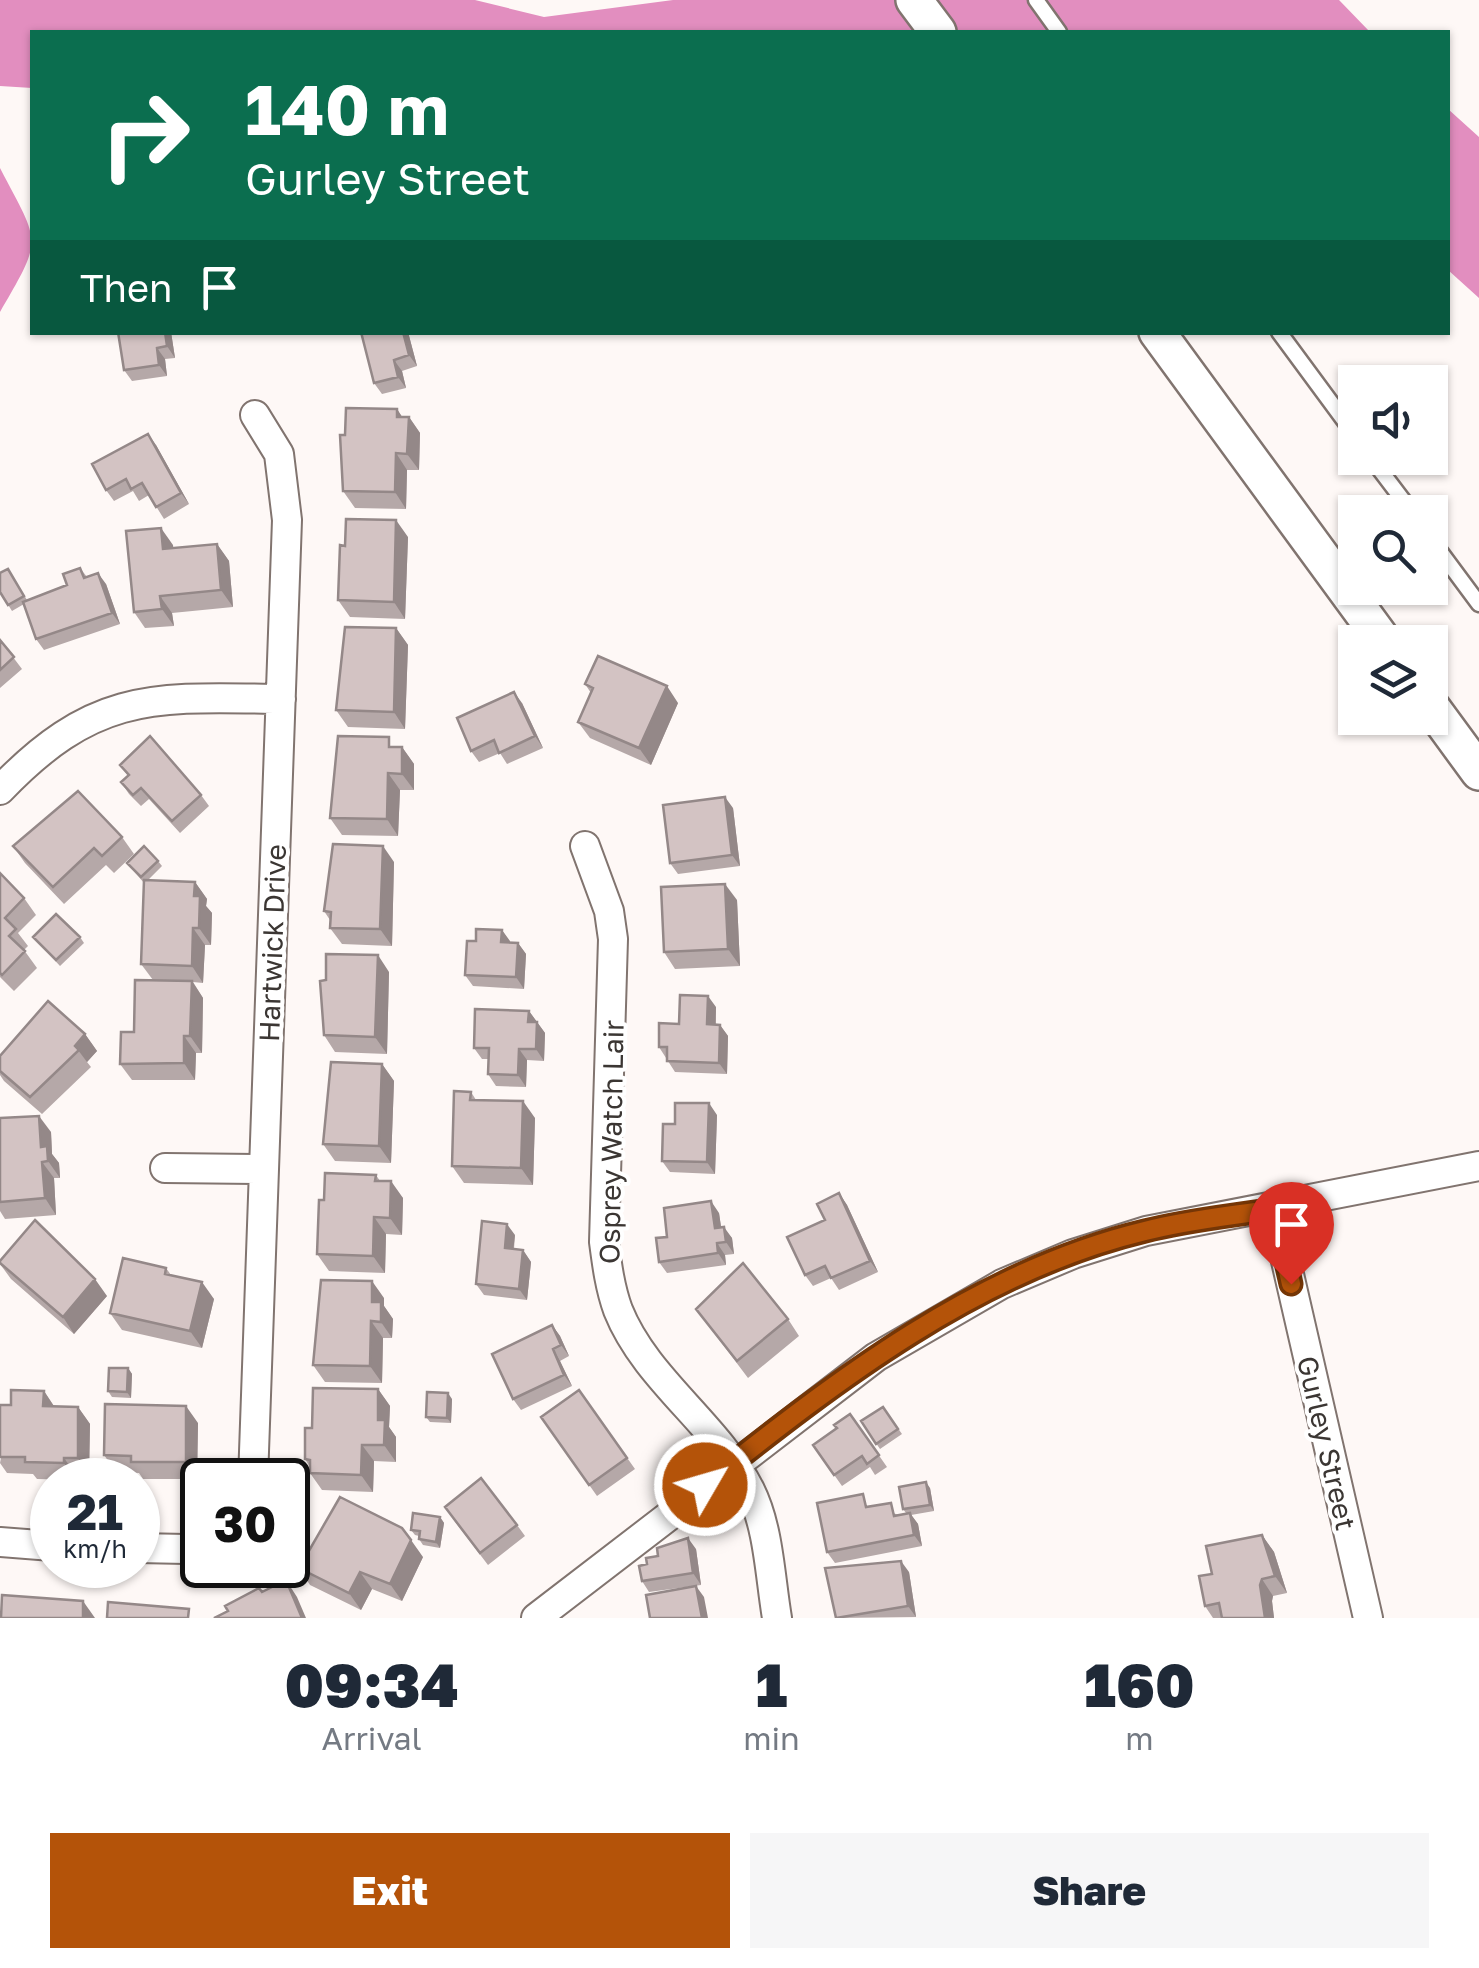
<!DOCTYPE html>
<html lang="en">
<head>
<meta charset="utf-8">
<style>
  body { margin:0; font-family:"Golos Text",sans-serif; background:#f6f6f7; color:#1f2937; height:100vh; display:flex; flex-direction:column; font-size:38px; white-space:nowrap }
  * { box-sizing:border-box; margin:0 }
  p { font-size:32px; color:#747a83 }
  .icon { flex:none; width:55px; height:55px; fill:none; stroke:currentColor; stroke-width:2; stroke-linecap:round; stroke-linejoin:round }
  .map { position:relative; height:1618px; overflow:hidden }
  .side { display:flex; flex-direction:column; background:#fff; flex:1 }
  .side>* { flex:none }
  .top-card { position:absolute; left:30px; top:30px; width:1420px; height:305px; border-radius:0px; box-shadow:0 2px 8px #0004; background:#0b6e4f; color:#fff; overflow:hidden }
  .tools { position:absolute; left:1338px; top:365px; display:grid; gap:20px }
  .tools a { display:grid; place-items:center; width:110px; height:110px; border-radius:0px; background:#fff; box-shadow:0 2px 8px #0004; font-size:50px }
  .speed { position:absolute; left:30px; top:1458px; display:flex; gap:20px; font-size:50px; font-weight:700; text-align:center }
  .speed>* { display:grid; place-content:center; width:130px; height:130px; border-radius:50%; background:#fff; box-shadow:0 2px 8px #0004; line-height:1 }
  .speed small { font-size:25px; font-weight:400 }
  .speed .limit { border:5px solid #111; border-radius:15px; background:#fff; color:#111 }
  .pin { position:absolute; display:grid; place-items:center; width:85px; height:85px; color:#fff; margin:-102px -42px; border-radius:50% 50% 50% 0; rotate:-45deg; box-shadow:0 0 10px #0007 }
  .pin .icon { rotate:45deg }
  .me { position:absolute; width:110px; margin:-55px; rotate:52deg; stroke-linejoin:round; filter:drop-shadow(0 0 8px #0008) }
  .turn { display:flex; align-items:center; gap:35px; height:210px; padding:0 50px; font-size:45px }
  .turn .icon { width:130px; height:130px; stroke-width:2.5 }
  .turn b { display:block; font-size:70px; line-height:85px }
  .then { display:flex; align-items:center; height:95px; padding:0 50px; background:#0003; gap:20px; font-size:38px }
  .eta { display:flex; justify-content:space-evenly; align-items:center; height:170px; text-align:center }
  .eta b { font-size:60px; font-weight:800; line-height:70px }
  .action { display:flex; gap:20px; margin-top:auto; padding:20px 50px }
  .action a { flex:1; height:115px; border-radius:0px; background:#b45309; color:#fff; font-size:40px; font-weight:800; line-height:115px; text-align:center }
  .action a+a { background:#f6f6f7; color:#1f2937 }
  .map>svg:first-child { display:block }
  .water { fill:#e28ebf }
  .lines { fill:none; stroke-linecap:round; stroke-linejoin:round }
  .service-casing { stroke:#81746f; stroke-width:19 }
  .minor-casing { stroke:#81746f; stroke-width:32 }
  .tertiary-casing { stroke:#81746f; stroke-width:40 }
  .service { stroke:#fff; stroke-width:14 }
  .minor { stroke:#fff; stroke-width:28 }
  .tertiary { stroke:#fff; stroke-width:35 }
  .wall { fill:#b5a8a8 }
  .shaded-wall { fill:#948888 }
  .building { fill:#d3c3c3; stroke:#948888; stroke-width:2.5 }
  .route-casing { stroke:#753606; stroke-width:25 }
  .route { stroke:#b45309; stroke-width:18 }
  .labels { text-anchor:middle; dominant-baseline:central; stroke-width:8; stroke-linejoin:round; paint-order:stroke }
  .street-label { font-size:28px; fill:#3b3633; stroke:#fff }
</style>
</head>
<body>
<div class="map">
<svg width="1479" height="1618" viewBox="0 0 1479 1618">
  <rect width="100%" height="100%" fill="#fef8f6"/>
  <!-- water -->
  <path class="water" d="M0 0H475L544 17 673 0H1339L1370 32H32V88L0 86Z
    M1448 109 1479 137V298L1448 270Z
    M0 168C40 245 44 236 0 312Z"/>
  <g class="lines">
    <defs>
      <path id="service" d="M1036 0 1059 32
        M1279 332 1355 435
        M1371 458 1412 512
        M1430 538 1479 604"/>
      <path id="minor" d="M0 790C95 691 153 697 281 699
        M585 846 609 911 613 939 604 1242C607 1265 610 1288 618 1310 646 1380 717 1424 750 1490 769 1528 770 1577 777 1618
        M165 1168 264 1169
        M1274 1209 1368 1618
        M253 1480 287 520 279 454 255 415
        M0 1542 52 1546
        M138 1548 186 1549 202 1544
        M536 1618 876 1357 1002 1284 1073 1254 1146 1231 1479 1166"/>
      <path id="tertiary" d="M914 0 938 32
        M1157 332 1384 642
        M1430 705 1479 772"/>
    </defs>
    <!-- service casing -->
    <use href="#service" class="service-casing"/>
    <!-- minor casing -->
    <use href="#minor" class="minor-casing"/>
    <!-- tertiary casing -->
    <use href="#tertiary" class="tertiary-casing"/>
    <!-- service -->
    <use href="#service" class="service"/>
    <!-- minor -->
    <use href="#minor" class="minor"/>
    <!-- tertiary -->
    <use href="#tertiary" class="tertiary"/>
  </g>
  <!-- wall -->
  <path class="wall" d="M118 332H171L175 358 165 359 167 376 132 381 124 370Z
    M361 332H408L417 366 402 371 406 388 382 394 374 383Z
    M397 409 402 417H409L420 433 419 470H407L406 509 355 508 343 491 345 435Z
    M156 445 189 504 164 519 149 495 139 501 133 491 114 501 106 490Z
    M408 537 405 619 350 617 338 600 345 546Z
    M217 544 229 561 233 607 172 613 174 626 145 628 134 612 173 545V548Z
    M80 568 87 577 106 584 120 624 44 650 36 639 24 604 12 611 0 592 8 569 27 600 67 585Z
    M396 628 408 645 405 729 348 727 336 710Z
    M0 640 22 669 0 688Z
    M585 684 678 703 651 765 590 738 578 722 591 693Z
    M522 703 543 748 507 764 500 753 479 762 471 751Z
    M396 747H402L414 764V790H400L398 836 342 835 330 818Z
    M120 765 201 795 209 806 180 833 149 799 141 806 129 794 121 782 128 776Z
    M733 808 740 866 678 874 670 863Z
    M122 837 134 854 114 873 106 865 64 904 25 863 13 846Z
    M158 861 162 866 148 880 195 882 207 899 206 906 212 913 211 945H205L203 983 193 982 203 998 202 1053H196L195 1080H132L120 1064 153 980 141 964 144 883 127 863Z
    M394 862 392 946 342 944 330 928V920L324 911Z
    M0 873 24 898 36 915 18 933 28 946 24 950 37 968 14 991 0 977Z
    M737 900 740 966 675 969 664 952Z
    M502 930 510 943H518L526 954 524 989 473 986 465 975 476 941Z
    M33 937H80L84 943 60 966Z
    M389 972 387 1054 335 1052 324 1035Z
    M716 1007V1025H720L728 1036 727 1074 675 1072 659 1047 679 1024Z
    M529 1011 545 1033 544 1061 527 1060 526 1087 496 1086 488 1074 489 1059H482L474 1048Z
    M85 1034 97 1051 87 1062 91 1067 42 1114 4 1081 0 1075V1056Z
    M382 1064 394 1081 391 1163 335 1161 323 1144Z
    M471 1092 476 1100 535 1118 533 1185 464 1183 452 1166Z
    M717 1115 715 1174 670 1172 662 1161 675 1124Z
    M0 1118 51 1132 52 1154 59 1163 60 1178H54L56 1215 5 1219 0 1211Z
    M376 1175 380 1181 403 1198 402 1235 386 1234 385 1273 329 1271 317 1254 324 1200Z
    M839 1193 847 1205 878 1272 839 1290 831 1278 813 1286 805 1275 825 1220Z
    M719 1213 721 1227 732 1238 734 1254 725 1255 726 1265 667 1273 659 1262 667 1237Z
    M515 1235 514 1249 523 1250 531 1262 527 1300 484 1295 476 1284Z
    M0 1264 107 1296 74 1334 11 1279Z
    M166 1268 171 1275 214 1299 202 1348 122 1330 110 1313Z
    M384 1298V1306L393 1319 392 1338H383L382 1383 325 1382 313 1365Z
    M696 1309 788 1319 799 1336 748 1378Z
    M552 1325 560 1336 569 1356 560 1361 572 1386 521 1410 513 1399Z
    M128 1368 132 1374 131 1398 112 1397 108 1391Z
    M378 1389 390 1406 389 1427 396 1437V1462L374 1461 373 1492 322 1490 310 1473V1467L305 1459 312 1428Z
    M579 1390 635 1469 597 1496 541 1417Z
    M44 1391 54 1406 78 1407 90 1424 89 1475H76V1480L37 1479 33 1474 7 1473 0 1463 11 1405Z
    M452 1399 451 1423 430 1422 426 1417Z
    M883 1407 902 1434 880 1449 861 1421Z
    M850 1414 887 1467 875 1475 870 1467 842 1486 813 1445 837 1428Z
    M198 1423 197 1479H143L139 1473 116 1472 104 1455Z
    M930 1488 934 1511 911 1515 918 1524 922 1546 835 1563 827 1552 871 1506 899 1515 906 1513 903 1509Z
    M440 1517 444 1523 440 1548 423 1545 419 1539V1536L415 1535 411 1530Z
    M453 1519 517 1525 525 1536 488 1565Z
    M1262 1535 1274 1552 1287 1593 1273 1596 1272 1601 1274 1618H1213L1205 1606 1212 1574Z
    M696 1549 701 1585 649 1592 642 1581 647 1564Z
    M423 1557 402 1601 372 1589 361 1610 310 1585 299 1568Z
    M909 1572 916 1617 836 1618Z"/>
  <!-- shaded-wall -->
  <path class="shaded-wall" d="M165 332H171L175 358 167 346Z
    M403 332H408L417 366 409 355Z
    M157 348 165 359 167 376 159 365Z
    M394 360 402 371 406 388 398 377Z
    M397 409 408 426 409 417 420 433 419 470 407 454 397 417Z
    M148 434 156 445 189 504 181 493Z
    M396 453 407 470 406 509 395 492Z
    M396 520 408 537 405 619 394 602Z
    M161 528 173 545 175 565 163 549Z
    M217 544 229 561 233 607 221 590Z
    M98 573 106 584 120 624 112 613Z
    M160 596 172 613 174 626 162 609Z
    M396 628 408 645 405 729 394 712Z
    M667 686 678 703 651 765 639 748Z
    M514 692 522 703 543 748 535 736Z
    M402 747 414 764V790L402 774Z
    M388 773 400 790 398 836 387 819Z
    M725 797 733 808 740 866 732 855Z
    M383 846 394 862 392 946 380 929Z
    M195 882 207 899 206 906 212 913 211 945 199 928 194 896Z
    M725 884 737 900 740 966 728 949Z
    M193 928 205 945 203 983 192 966Z
    M502 930 510 941 509 953 501 942Z
    M518 943 526 954 524 989 516 977Z
    M378 955 389 972 387 1054 375 1037Z
    M192 981 203 998 202 1053 190 1036Z
    M708 996 716 1007 715 1036 707 1024Z
    M529 1011 537 1022H528Z
    M537 1022 545 1033 544 1061 536 1049Z
    M720 1025 728 1036 727 1074 719 1063Z
    M85 1034 97 1051 87 1062 75 1046Z
    M184 1036 196 1053 195 1080 184 1063Z
    M519 1049 527 1060 526 1087 518 1075Z
    M382 1064 394 1081 391 1163 379 1146Z
    M523 1101 535 1118 533 1185 521 1168Z
    M709 1103 717 1115 715 1174 707 1162Z
    M39 1116 51 1132 52 1154 59 1163 60 1178 48 1161 41 1147Z
    M42 1162 54 1178 56 1215 45 1198Z
    M391 1181 403 1198 402 1235 390 1218Z
    M839 1193 847 1205 878 1272 870 1261Z
    M711 1201 719 1213 723 1240 715 1228Z
    M374 1217 386 1234 385 1273 373 1256Z
    M507 1224 515 1235 512 1260 505 1248Z
    M724 1227 732 1238 734 1254 726 1242Z
    M717 1243 725 1255 726 1265 718 1253Z
    M523 1250 531 1262 527 1300 519 1289Z
    M95 1279 107 1296 74 1334 63 1317Z
    M372 1281 384 1298V1306L393 1319 392 1338 381 1322 372 1302Z
    M202 1282 214 1299 202 1348 190 1331Z
    M371 1321 383 1338 382 1383 370 1366Z
    M552 1325 560 1336 569 1356 561 1345Z
    M553 1349 560 1361 572 1386 564 1375Z
    M128 1368 132 1374 131 1398 127 1392Z
    M378 1389 390 1406 389 1427 396 1437V1462L384 1445 378 1420Z
    M44 1391 55 1408 43 1406Z
    M448 1393 452 1399 451 1423 447 1418Z
    M186 1406 198 1423 197 1479 186 1462Z
    M78 1407 90 1424 89 1475 78 1458Z
    M362 1445 374 1461 373 1492 361 1475Z
    M64 1458 76 1475V1480L64 1463Z
    M926 1482 930 1488 934 1511 930 1505Z
    M910 1513 918 1524 922 1546 914 1535Z
    M440 1517 444 1523 440 1548 436 1542Z
    M1262 1535 1274 1552 1287 1593 1275 1576Z
    M688 1538 696 1549 701 1585 693 1573Z
    M411 1540 423 1557 402 1601 390 1584Z
    M901 1561 909 1572 916 1617 908 1606Z
    M360 1572 372 1589 361 1610 349 1593Z
    M1262 1579 1273 1596 1272 1601 1274 1618H1265L1260 1585Z
    M286 1580 297 1597 306 1618H302Z
    M696 1586 704 1597 708 1618H702Z
    M83 1601 95 1618H83Z"/>
  <!-- building -->
  <path class="building" d="M118 332H165L167 346 157 348 159 365 124 370Z
    M361 332H403L409 355 394 360 398 377 374 383Z
    M346 408 397 409V417H409L407 454 396 453 395 492 343 491 340 435H345Z
    M148 434 181 493 156 507 142 483 131 489 126 479 106 490 92 464Z
    M346 519 396 520 394 602 338 600 340 545 345 546Z
    M161 528 163 549 217 544 221 590 160 596 162 609 134 612 126 531Z
    M80 568 84 578 98 573 112 613 36 639 23 602 67 585 63 574Z
    M8 569 24 596 8 605 0 592V573Z
    M345 627 396 628 394 712 336 710Z
    M0 640 14 657 0 670Z
    M598 656 667 686 639 748 578 722 593 688 585 684Z
    M514 692 535 736 499 753 494 740 471 751 457 718Z
    M150 736 201 795 172 821 141 788 133 795 121 782 129 775 120 765Z
    M338 736 389 737V747H402V774L388 773 387 819 330 818Z
    M78 791 122 837 102 856 94 848 53 887 13 846Z
    M725 797 732 855 670 863 663 805Z
    M333 844 383 846 380 929 330 928 331 912 324 911Z
    M144 846 158 861 141 877 127 863Z
    M0 873 24 898 5 918 16 929 9 936 25 951 2 975 0 973Z
    M144 880 195 882 194 896H200L199 928H193L192 966 141 964Z
    M725 884 728 949 664 952 661 887Z
    M56 914 80 937 56 960 33 937Z
    M476 929 502 930 501 942 518 943 516 977 465 975 467 941H476Z
    M326 954 378 955 375 1037 324 1035 320 981 326 980Z
    M135 980 192 981 190 1036H184V1063L120 1064 121 1032H134Z
    M680 995 708 996 707 1024 720 1025 719 1063 667 1061V1047H659V1023L679 1024Z
    M48 1001 85 1034 75 1046 79 1050 30 1097 0 1071V1056Z
    M475 1009 529 1011 528 1022H537L536 1049H519L518 1075 488 1074 489 1048H474Z
    M331 1062 382 1064 379 1146 323 1144Z
    M454 1091 471 1092 470 1100 523 1101 521 1168 452 1166Z
    M675 1103H709L707 1162 662 1161 663 1124H675Z
    M39 1116 41 1147 47 1146 48 1161 42 1162 45 1198 0 1202V1118Z
    M325 1173 376 1175 375 1181H391L390 1218 374 1217 373 1256 317 1254 319 1200H324Z
    M839 1193 870 1261 831 1278 825 1266 805 1275 787 1237 825 1220 817 1204Z
    M711 1201 715 1228 724 1227 726 1242 717 1243 718 1253 659 1262 656 1238 667 1237 664 1208Z
    M35 1220 95 1279 63 1317 0 1263V1261Z
    M482 1221 507 1224 505 1248 523 1250 519 1289 476 1284Z
    M123 1258 166 1268 165 1274 202 1282 190 1331 110 1313Z
    M743 1263 788 1319 737 1361 696 1309Z
    M321 1280 372 1281V1302H381V1322L371 1321 370 1366 313 1365Z
    M552 1325 561 1345 553 1349 564 1375 513 1399 492 1354Z
    M109 1368H128L127 1392 108 1391Z
    M313 1388 378 1389V1420H385L384 1445H362L361 1475 310 1473V1460L305 1459V1428H312Z
    M11 1390 44 1391 43 1406 78 1407V1458H64V1463L25 1462V1457H0V1405H11Z
    M579 1390 627 1458 589 1485 541 1417Z
    M427 1392 448 1393 447 1418 426 1417Z
    M105 1404 186 1406V1462H131V1456L104 1455Z
    M883 1407 898 1429 876 1444 861 1421Z
    M850 1414 879 1455 867 1464 862 1456 834 1475 813 1445 837 1428 834 1425Z
    M481 1478 517 1525 480 1553 445 1507Z
    M926 1482 930 1505 903 1509 899 1487Z
    M863 1494 866 1507 891 1503 894 1516 910 1513 914 1535 827 1552 817 1503Z
    M340 1497 402 1528 411 1540 390 1584 360 1572 349 1593 299 1568Z
    M413 1513 440 1517 436 1542 419 1539 420 1531 411 1530Z
    M1262 1535 1275 1576 1262 1579 1260 1585 1265 1618H1222L1219 1603 1205 1606 1199 1576 1212 1574 1206 1546Z
    M688 1538 693 1573 642 1581 639 1566 647 1564 646 1558 658 1556 657 1548Z
    M901 1561 908 1606 836 1618 825 1568Z
    M286 1580 302 1618H214L228 1611 225 1606 259 1588 262 1592Z
    M696 1586 702 1618H650L646 1595Z
    M2 1595 83 1601V1618H1Z
    M108 1602 189 1609 188 1618H107Z"/>
  <g class="lines">
    <defs>
      <path id="route" d="M705 1485C837 1380 978 1271 1145 1231 1187 1220 1231 1216 1274 1209L1291 1284"/>
    </defs>
    <!-- route casing -->
    <use href="#route" class="route-casing"/>
    <!-- route -->
    <use href="#route" class="route"/>
  </g>
  <g class="labels">
    <!-- street labels -->
    <g class="street-label">
      <text transform="translate(272 943) rotate(-88)">Hartwick Drive</text>
      <text transform="translate(611 1142) rotate(-89)">Osprey Watch Lair</text>
      <text transform="translate(1327 1443) rotate(77)">Gurley Street</text>
    </g>
  </g>
</svg>
<div class="tools">
<a><svg class="icon" aria-label="sound" viewBox="0 0 24 24"><path d="M4 9h4l5-4v14l-5-4H4zM17 9q2 3 0 6"/></svg></a>
<a><svg class="icon" aria-label="search" viewBox="0 0 24 24"><circle cx="10" cy="10" r="6"/><path d="M15 15l6 6"/></svg></a>
<a><svg class="icon" aria-label="layers" viewBox="0 0 24 24"><path d="M12 4l9 5-9 5-9-5zM3 14l9 5 9-5"/></svg></a>
</div>
<div class="speed"><div>21<small>km/h</small></div><div class="limit">30</div></div>
<div class="pin" style="left:1291px;top:1284px;background:#d93025"><svg class="icon" aria-label="arrive" viewBox="0 0 24 24"><path d="M6 21V4h12l-3 4 3 4H6"/></svg></div>
<svg class="me" style="left:705px;top:1485px" viewBox="-20 -20 40 40"><circle r="17" fill="#b45309" stroke="#fff" stroke-width="3"/><path d="M0-11L8 9 0 5-8 9z" fill="#fff"/></svg>
<div class="top-card">
<div class="turn"><svg class="icon" aria-label="right" viewBox="0 0 24 24"><path d="M7 20v-9h11M14 6l5 5-5 5"/></svg><div><b>140 m</b>Gurley Street</div></div>
<div class="then">Then<svg class="icon" aria-label="arrive" viewBox="0 0 24 24"><path d="M6 21V4h12l-3 4 3 4H6"/></svg></div>
</div>
</div>
<section class="side">
<div class="eta">
<div><b>09:34</b><p>Arrival</p></div>
<div><b>1</b><p>min</p></div>
<div><b>160</b><p>m</p></div>
</div>
<div class="action"><a>Exit</a><a>Share</a></div>
</section>
</body>
</html>
